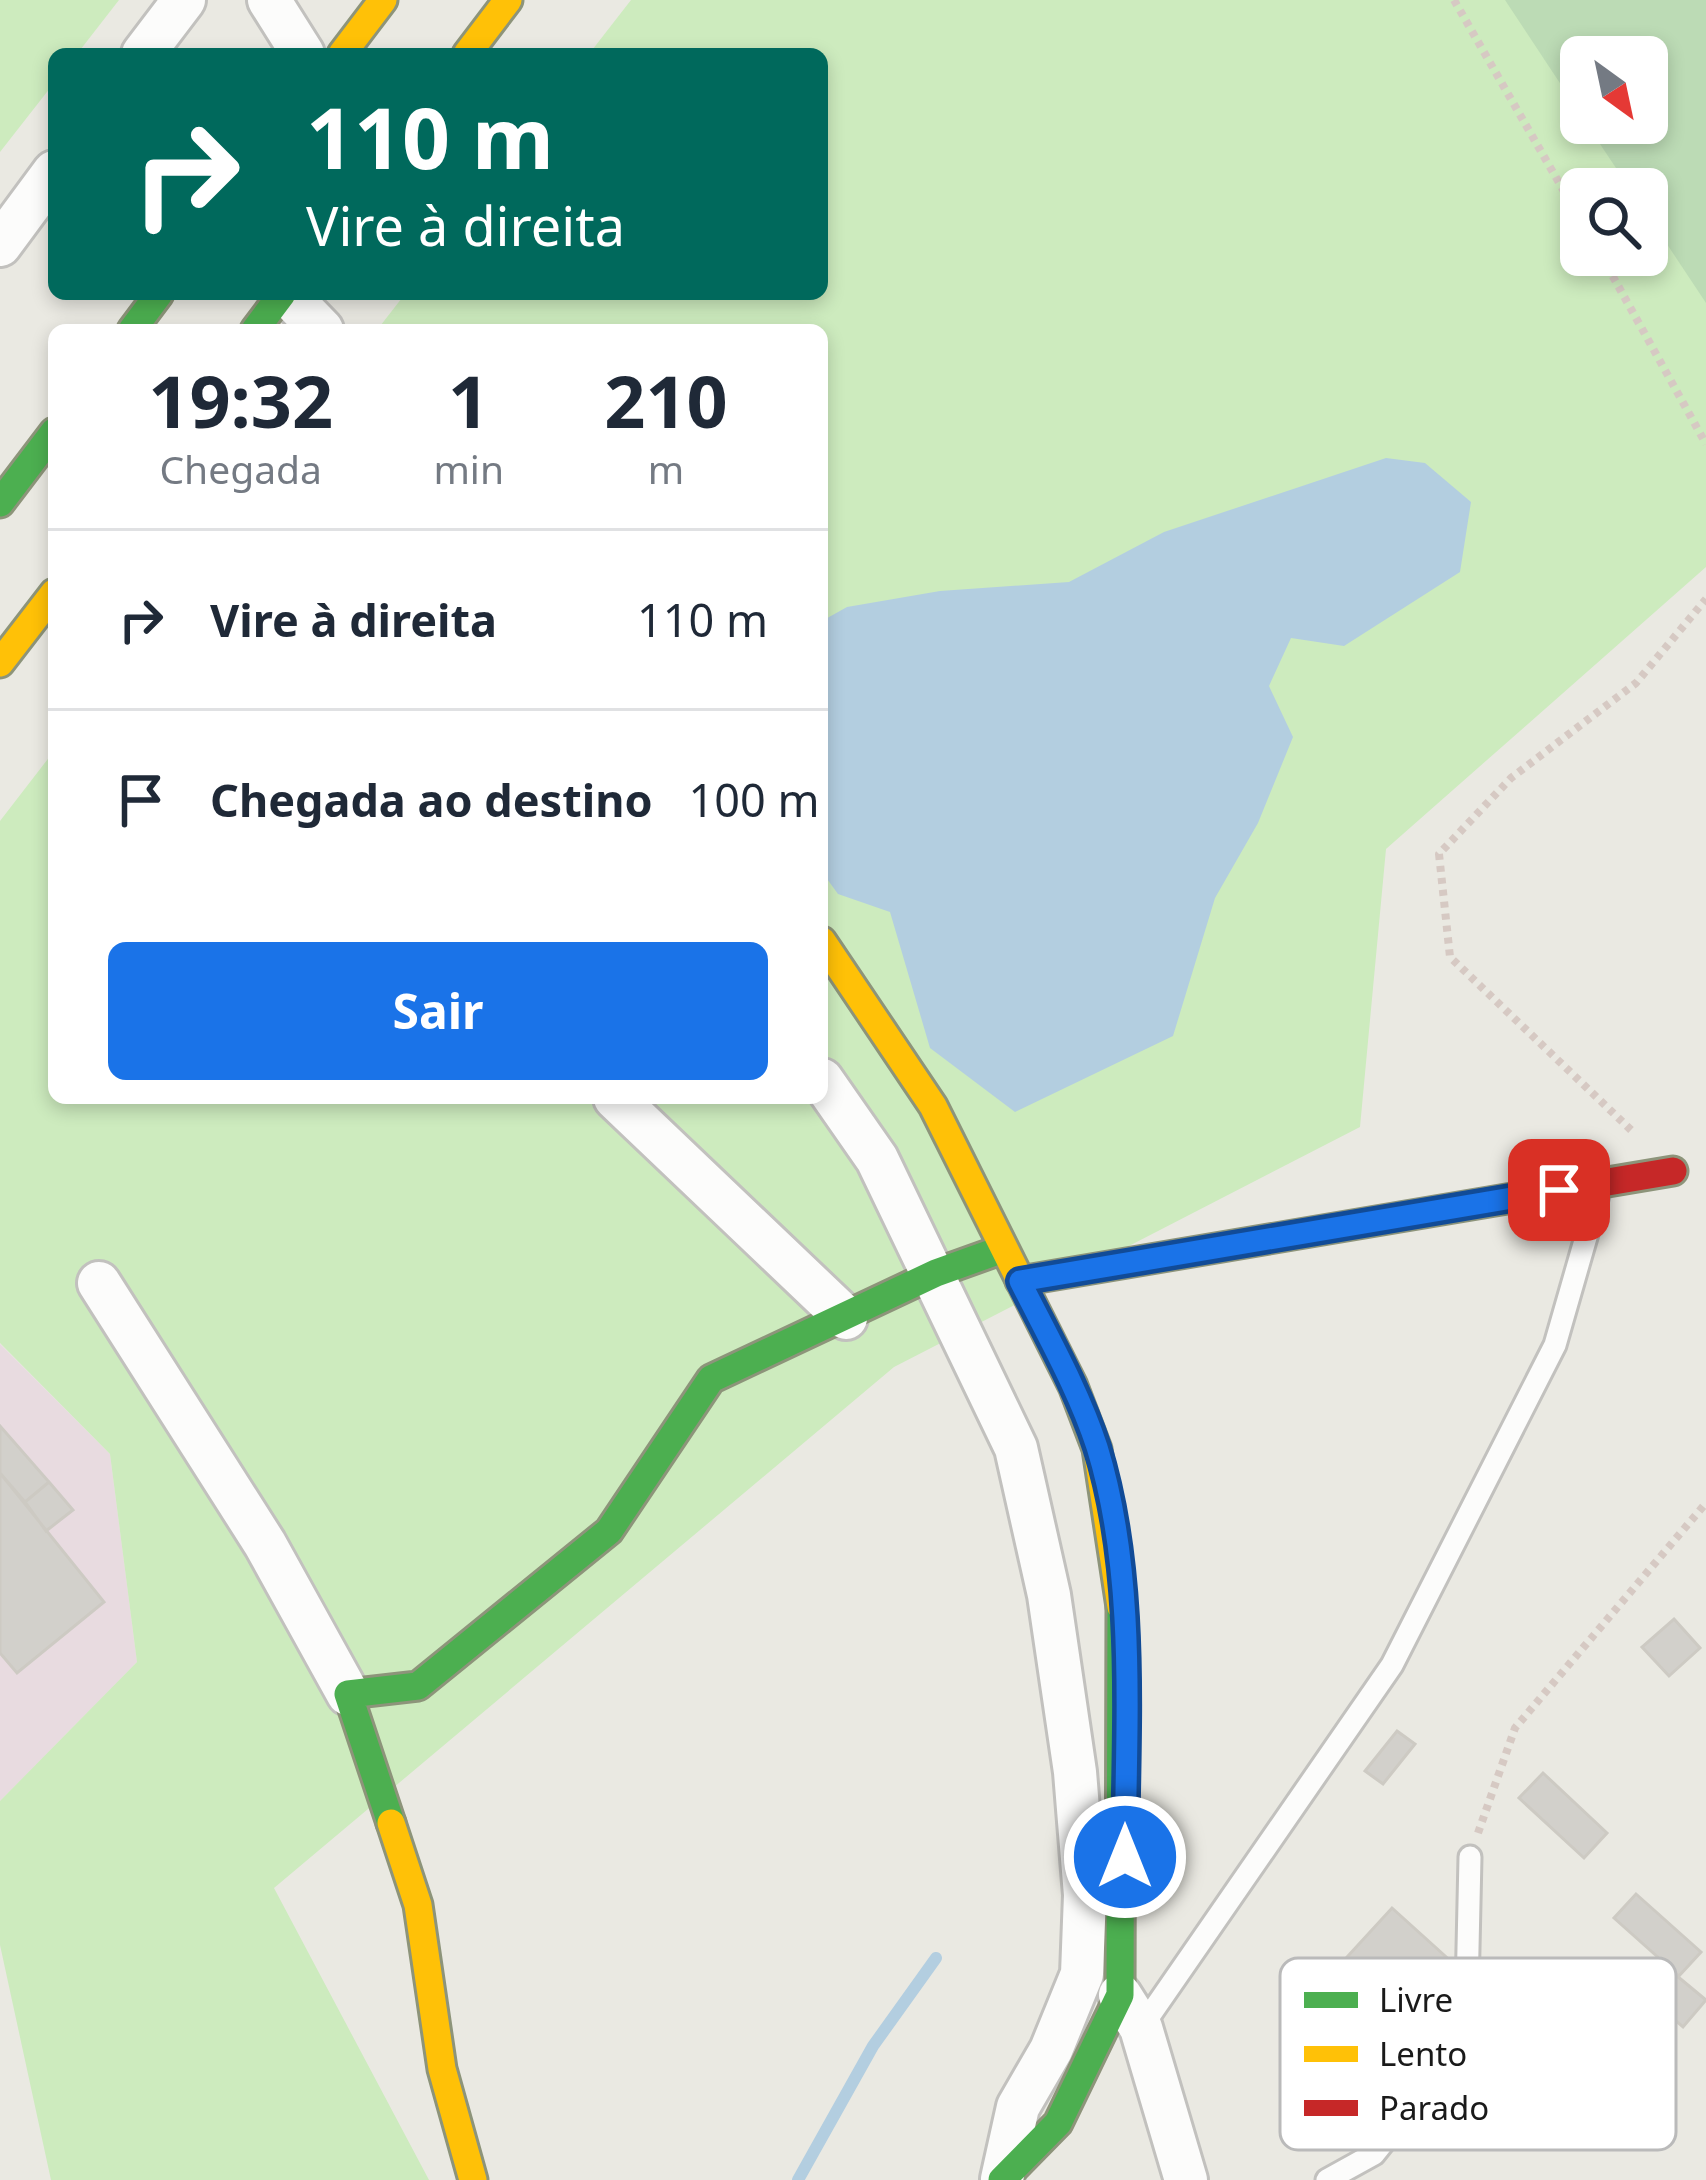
<!DOCTYPE html>
<html lang="pt">
<head>
<meta charset="utf-8">
<style>
  body { margin:0; font-family:"Noto Sans",sans-serif; background:#f6f6f7; color:#1f2937; height:100vh; display:flex; flex-direction:column; font-size:45px; white-space:nowrap }
  * { box-sizing:border-box; margin:0 }
  p { font-size:39px; color:#747a83 }
  .icon { flex:none; width:66px; height:66px; fill:none; stroke:currentColor; stroke-width:2; stroke-linecap:round; stroke-linejoin:round }
  .map { position:relative; flex:1; overflow:hidden }
  .side { position:absolute; left:48px; top:324px; width:780px; height:780px; display:flex; flex-direction:column; background:#fff; border-radius:18px; box-shadow:0 6px 18px #0003 }
  .side>* { flex:none }
  .top-card { position:absolute; left:48px; top:48px; width:780px; height:252px; border-radius:18px; box-shadow:0 6px 18px #0003; background:#00695c; color:#fff; overflow:hidden }
  .needle { width:78px; rotate:147deg }
  .controls { position:absolute; left:1560px; top:36px; display:grid; gap:24px }
  .controls a { display:grid; place-items:center; width:108px; height:108px; border-radius:18px; background:#fff; box-shadow:0 6px 18px #0003; font-size:60px }
  .pin { position:absolute; display:grid; place-items:center; width:102px; height:102px; color:#fff; margin:-51px; border-radius:24px; box-shadow:0 6px 18px #0006 }
  .me { position:absolute; width:132px; margin:-66px; rotate:0deg; stroke-linejoin:round; filter:drop-shadow(0 0 9px #0008) }
  .turn { display:flex; align-items:center; gap:42px; height:252px; padding:0 60px; font-size:54px }
  .turn .icon { width:156px; height:156px; stroke-width:2.5 }
  .turn b { display:block; font-size:84px; line-height:102px }
  .eta { display:flex; justify-content:space-evenly; align-items:center; height:204px; text-align:center }
  .eta b { font-size:72px; font-weight:700; line-height:84px }
  .cta { display:flex; gap:24px; margin-top:auto; padding:24px 60px }
  .cta a { flex:1; height:138px; border-radius:18px; background:#1a73e8; color:#fff; font-size:48px; font-weight:700; line-height:138px; text-align:center }
  ul { padding:0; list-style:none }
  li { display:flex; align-items:center; gap:36px; height:180px; padding:0 60px; border-top:3px solid #e0e1e3 }
  li div { flex:1 }
  li b { display:block; font-size:45px }
  li em { font-style:normal }
  .map>svg:first-child { display:block }
  .industrial { fill:#e8dbe0 }
  .grass { fill:#cdebbe }
  .forest { fill:#bcdbb5 }
  .water { fill:#b3cee0 }
  .lines { fill:none; stroke-linecap:round; stroke-linejoin:round }
  .stream { stroke:#b3cee0; stroke-width:12 }
  .building { fill:#d2d0cb; stroke:#cdcac3; stroke-width:3 }
  .lane-casing { stroke:#c2c1be; stroke-width:27 }
  .street-casing { stroke:#c2c1be; stroke-width:48 }
  .fast-casing { stroke:#8d947a; stroke-width:33 }
  .slow-casing { stroke:#8d947a; stroke-width:33 }
  .jam-casing { stroke:#8d947a; stroke-width:33 }
  .path { stroke:#d6c9c3; stroke-width:8; stroke-dasharray:6 6; stroke-linecap:butt }
  .lane { stroke:#fcfcfb; stroke-width:21 }
  .street { stroke:#fcfcfb; stroke-width:42 }
  .fast { stroke:#4caf50; stroke-width:27 }
  .slow { stroke:#ffc107; stroke-width:27 }
  .jam { stroke:#c62828; stroke-width:27 }
  .route-casing { stroke:#114b97; stroke-width:30 }
  .route { stroke:#1a73e8; stroke-width:21 }
  .key { fill:#fff; stroke:#bababa; stroke-width:3 }
  .key-label { font-size:33px; fill:#1a1a1a }
</style>
</head>
<body>
<div class="map">
<svg width="1706" height="2180" viewBox="0 0 1706 2180">
  <rect width="100%" height="100%" fill="#eae9e2"/>
  <!-- industrial -->
  <path class="industrial" d="M0 1344 110 1454 137 1662 0 1801Z"/>
  <!-- grass -->
  <path class="grass" d="M0 0H119L77 54H54V83L0 152Z
    M631 0H1520L1581 96V123H1598L1640 189H1581V255H1647V201L1706 294V567L1386 849 1360 1127 894 1367 274 1888 429 2180H51L0 1945V1801L137 1662 110 1454 0 1343V821L54 751V1098H822V330H377L405 294H822V54H589Z"/>
  <!-- forest -->
  <path class="forest" d="M1505 0H1706V303L1647 214V189H1630L1586 123H1647V57H1581V115Z"/>
  <!-- water -->
  <path class="water" d="M1386 458 1425 463 1471 502 1460 572 1344 646 1291 638 1269 686 1293 737 1258 823 1215 898 1173 1036 1015 1112 930 1048 890 912 838 894 822 872V621L847 607 940 591 1069 582 1164 532Z"/>
  <g class="lines">
    <!-- stream -->
    <path class="stream" d="M798 2180 873 2046 936 1958"/>
  </g>
  <!-- building -->
  <path class="building" d="M0 1426 49 1482 25 1502 0 1473Z
    M0 1473 104 1602 17 1673 0 1653Z
    M49 1482 73 1510 46 1531 25 1502Z
    M1674 1619 1700 1648 1669 1676 1642 1647Z
    M1397 1731 1415 1744 1383 1784 1365 1771Z
    M1543 1773 1607 1833 1584 1858 1519 1798Z
    M1636 1894 1701 1952 1679 1976 1614 1918Z
    M1392 1908 1454 1964 1353 2073 1292 2017Z
    M1677 1976 1706 2000 1683 2027 1654 2002Z"/>
  <g class="lines">
    <defs>
      <path id="lane" d="M1141 2028 1392 1665 1555 1345 1599 1192
        M1327 2180 1374 2154 1466 2039 1470 1857"/>
      <path id="street" d="M269 0 303 54
        M143 54 184 0
        M0 245 54 172
        M287 294 322 330
        M822 1080 877 1159 1016 1448 1049 1595 1075 1772 1085 1895 1082 1974 1051 2050 1018 2107 1002 2179
        M615 1098 846 1318
        M99 1283 265 1544 348 1694
        M1120 1995 1141 2028 1186 2180"/>
      <path id="fast" d="M132 330 159 294
        M255 330 282 294
        M0 503 54 432
        M391 1823 348 1694 418 1686 609 1531 711 1379 936 1273 1003 1249
        M1002 2180 1058 2123 1120 1995 1121 1607"/>
      <path id="slow" d="M342 54 383 0
        M467 54 508 0
        M0 663 54 593
        M822 941 933 1106 1073 1386 1097 1449 1121 1607
        M391 1823 418 1905 442 2069 473 2180"/>
      <path id="jam" d="M1020 1281 1673 1171"/>
    </defs>
    <!-- lane casing -->
    <use href="#lane" class="lane-casing"/>
    <!-- street casing -->
    <use href="#street" class="street-casing"/>
    <!-- fast casing -->
    <use href="#fast" class="fast-casing"/>
    <!-- slow casing -->
    <use href="#slow" class="slow-casing"/>
    <!-- jam casing -->
    <use href="#jam" class="jam-casing"/>
    <!-- path -->
    <path class="path" d="M1454 0 1581 221
      M1601 255 1706 444
      M1631 1130 1450 957 1439 854 1511 778 1636 683 1706 599
      M1478 1833 1515 1728 1706 1503"/>
    <!-- lane -->
    <use href="#lane" class="lane"/>
    <!-- street -->
    <use href="#street" class="street"/>
    <!-- fast -->
    <use href="#fast" class="fast"/>
    <!-- slow -->
    <use href="#slow" class="slow"/>
    <!-- jam -->
    <use href="#jam" class="jam"/>
  </g>
  <g class="lines">
    <defs>
      <path id="route" d="M1125 1857C1126 1724 1137 1576 1097 1447 1078 1389 1047 1335 1020 1281L1559 1190"/>
    </defs>
    <!-- route casing -->
    <use href="#route" class="route-casing"/>
    <!-- route -->
    <use href="#route" class="route"/>
  </g>
  <!-- legend -->
  <rect x="1280" y="1958" width="396" height="192" rx="18" class="key"/>
  <rect x="1304" y="1992" width="54" height="16" fill="#4caf50"/>
  <rect x="1304" y="2046" width="54" height="16" fill="#ffc107"/>
  <rect x="1304" y="2100" width="54" height="16" fill="#c62828"/>
  <g class="key-label">
    <text x="1379" y="2012">Livre</text>
    <text x="1379" y="2066">Lento</text>
    <text x="1379" y="2120">Parado</text>
  </g>
</svg>
<div class="controls">
<a><svg class="needle" viewBox="-14 -14 28 28"><path d="M0-13l5 13h-10z" fill="#e53935"/><path d="M0 13l5-13h-10z" fill="#747a83"/></svg></a>
<a><svg class="icon" aria-label="search" viewBox="0 0 24 24"><circle cx="10" cy="10" r="6"/><path d="M15 15l6 6"/></svg></a>
</div>
<div class="pin" style="left:1559px;top:1190px;background:#d93025"><svg class="icon" aria-label="arrive" viewBox="0 0 24 24"><path d="M6 21V4h12l-3 4 3 4H6"/></svg></div>
<svg class="me" style="left:1125px;top:1857px" viewBox="-20 -20 40 40"><circle r="17" fill="#1a73e8" stroke="#fff" stroke-width="3"/><path d="M0-11L8 9 0 5-8 9z" fill="#fff"/></svg>
<div class="top-card">
<div class="turn"><svg class="icon" aria-label="right" viewBox="0 0 24 24"><path d="M7 20v-9h11M14 6l5 5-5 5"/></svg><div><b>110 m</b>Vire à direita</div></div>
</div>
<section class="side">
<div class="eta">
<div><b>19:32</b><p>Chegada</p></div>
<div><b>1</b><p>min</p></div>
<div><b>210</b><p>m</p></div>
</div>
<ul>
<li><svg class="icon" aria-label="right" viewBox="0 0 24 24"><path d="M7 20v-9h11M14 6l5 5-5 5"/></svg><div><b>Vire à direita</b></div><em>110 m</em></li>
<li><svg class="icon" aria-label="arrive" viewBox="0 0 24 24"><path d="M6 21V4h12l-3 4 3 4H6"/></svg><div><b>Chegada ao destino</b></div><em>100 m</em></li>
</ul>
<div class="cta"><a>Sair</a></div>
</section>
</div>
</body>
</html>
